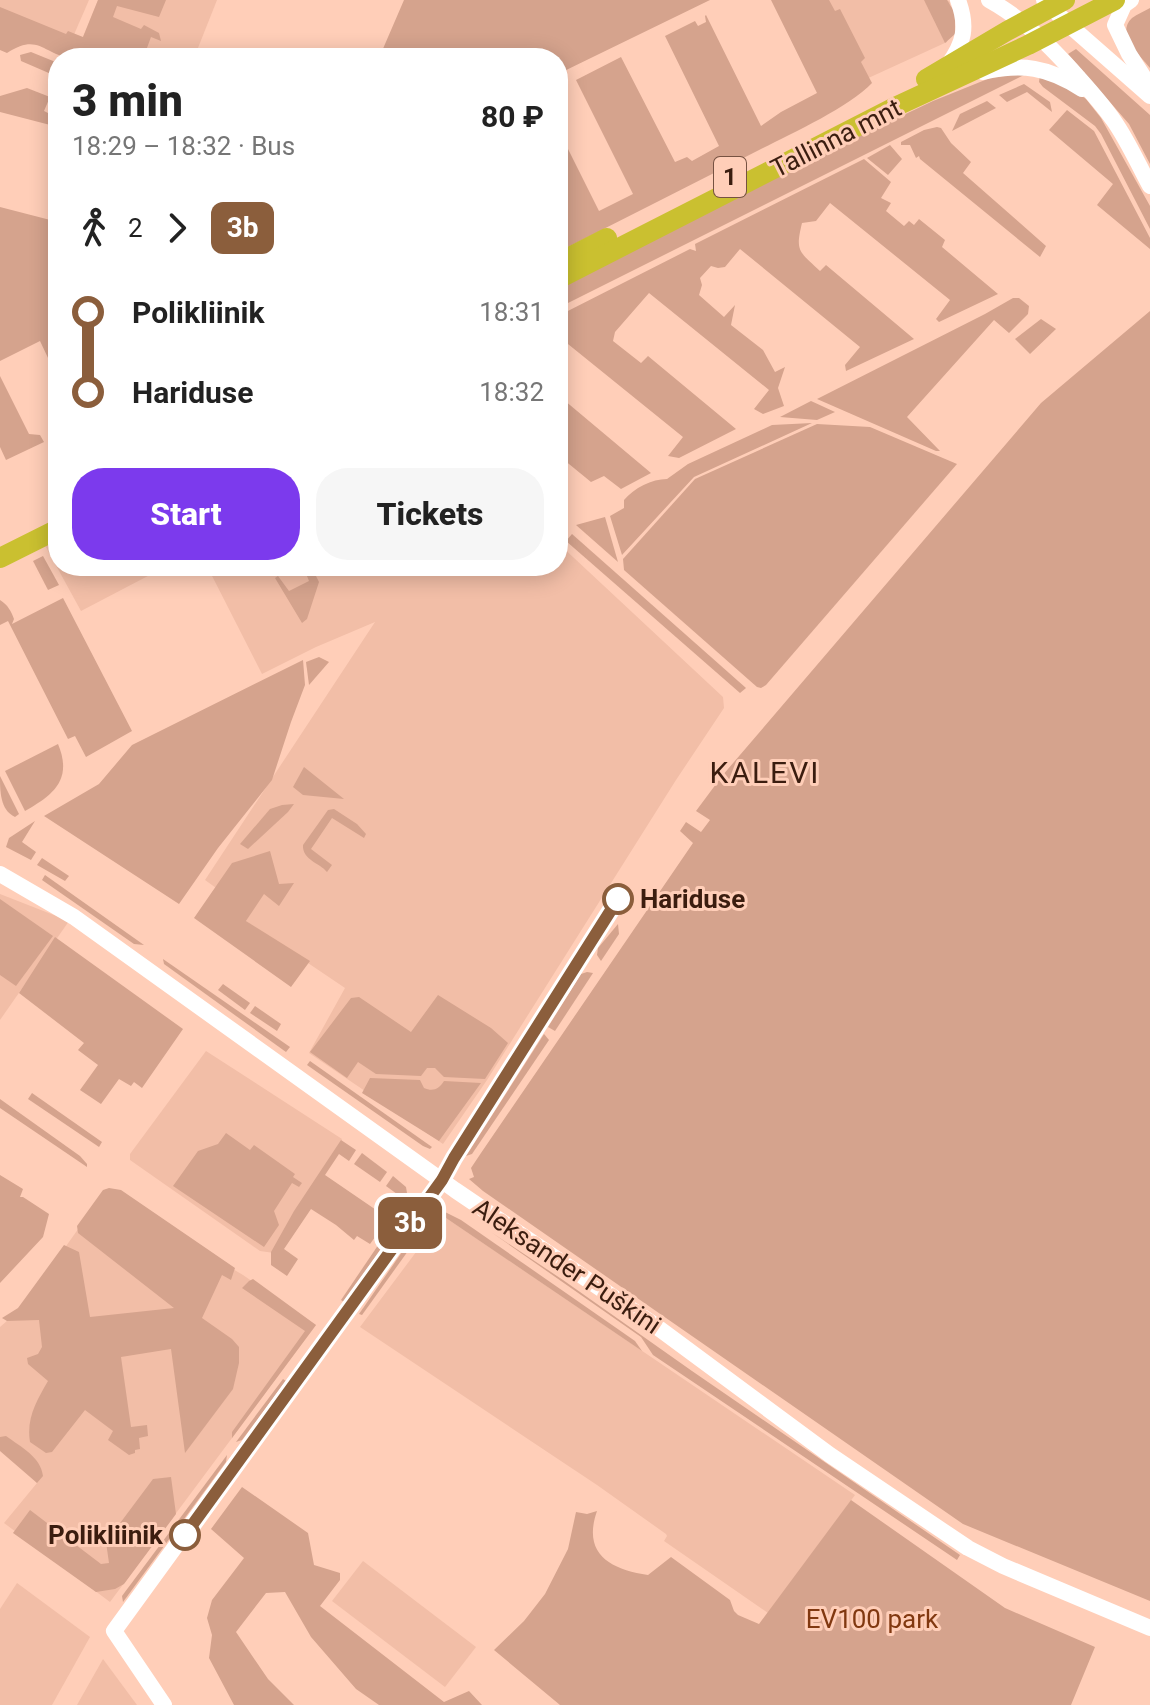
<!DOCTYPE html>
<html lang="en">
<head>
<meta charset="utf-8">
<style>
	:root { --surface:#fff; --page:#f6f6f6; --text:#222; --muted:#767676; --accent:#7c3aed }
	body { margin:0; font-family:Roboto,sans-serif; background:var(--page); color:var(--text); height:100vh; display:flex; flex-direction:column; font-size:30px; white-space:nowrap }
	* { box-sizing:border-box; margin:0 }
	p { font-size:26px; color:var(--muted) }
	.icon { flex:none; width:44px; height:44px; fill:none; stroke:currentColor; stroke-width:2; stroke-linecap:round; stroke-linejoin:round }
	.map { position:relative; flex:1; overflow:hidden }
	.drawer { position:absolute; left:48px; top:48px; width:520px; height:528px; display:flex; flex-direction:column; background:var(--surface); border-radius:32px; box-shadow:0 4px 20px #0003 }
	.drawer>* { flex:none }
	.badge { padding:0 16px; border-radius:12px; font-size:28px; line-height:52px }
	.map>.badge { position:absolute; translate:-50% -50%; box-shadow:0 0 0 4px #fff }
	.legs { display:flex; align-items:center; gap:12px; height:88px; padding:0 24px; font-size:26px }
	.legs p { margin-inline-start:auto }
	.overview { display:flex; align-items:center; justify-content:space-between; height:136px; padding:0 24px }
	h1 { font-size:44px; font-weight:800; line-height:60px }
	.button { display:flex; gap:16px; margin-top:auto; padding:16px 24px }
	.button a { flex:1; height:92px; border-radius:32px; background:var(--accent); color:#fff; font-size:32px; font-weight:800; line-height:92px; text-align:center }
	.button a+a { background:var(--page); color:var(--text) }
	ul { padding:0 24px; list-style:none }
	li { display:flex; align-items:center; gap:28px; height:80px; font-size:30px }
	li i { display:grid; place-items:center; width:12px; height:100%; margin:0 10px; background:currentColor }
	li i::after { content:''; width:20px; height:20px; margin:-10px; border:6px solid; border-radius:50%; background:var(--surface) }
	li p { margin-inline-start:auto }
	li:first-child i { background:linear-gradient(#0000 50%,currentColor 0) }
	li:last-child i { background:linear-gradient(currentColor 50%,#0000 0) }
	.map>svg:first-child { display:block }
	.built { fill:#f2bea7 }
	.green { fill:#d5a38d }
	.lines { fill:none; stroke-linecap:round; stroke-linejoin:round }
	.secondary { stroke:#fff; stroke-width:16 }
	.highway { stroke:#cac030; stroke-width:20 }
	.line-1-casing { stroke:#fff; stroke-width:18 }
	.line-1 { stroke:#8b5e3c; stroke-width:12 }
	.stop-1-dot { fill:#fff; stroke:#8b5e3c; stroke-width:4 }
	.labels { text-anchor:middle; stroke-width:6; stroke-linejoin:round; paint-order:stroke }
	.shield { fill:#ffceb8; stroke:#765242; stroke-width:2 }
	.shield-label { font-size:24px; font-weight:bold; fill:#3b1d0f }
	.street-label { font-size:26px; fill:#3b1d0f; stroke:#ffceb8 }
	.stop-label { font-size:26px; font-weight:bold; fill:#3b1d0f; stroke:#ffceb8; text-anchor:start }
	.park-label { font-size:26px; fill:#813810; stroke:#ffceb8 }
	.quarter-label { font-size:30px; letter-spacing:2px; fill:#3b1d0f; stroke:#ffceb8 }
</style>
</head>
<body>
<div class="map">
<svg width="1150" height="1705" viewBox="0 0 1150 1705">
	<rect width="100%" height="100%" fill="#ffceb8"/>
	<!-- built -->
	<g class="built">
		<polygon points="0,0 89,0 66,53 0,34"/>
		<polygon points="98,0 217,0 194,58 133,58 83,37"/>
		<polygon points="825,0 947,0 950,2 947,42 864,80"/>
		<polygon points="58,529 58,566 167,566 81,611 41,538"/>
		<polygon points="558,543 723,697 724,708 676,780 487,1080 443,1144 309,1053 345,988 246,921 251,913 205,880 375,622 316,647 262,674 207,566 558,566"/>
		<polygon points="0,894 69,921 0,1020"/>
		<polygon points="206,1051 342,1139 311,1200 274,1253 260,1251 130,1160 130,1154"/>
		<polygon points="107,1195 243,1275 316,1325 110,1602 4,1523 37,1483 0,1437 0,1327 23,1307 81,1225"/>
		<polygon points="443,1216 855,1495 768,1613 664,1541 667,1536 666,1534 597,1485 360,1327"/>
		<polygon points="363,1561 476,1647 445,1687 332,1601"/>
		<polygon points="17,1583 90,1637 52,1705 0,1705 0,1609"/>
		<polygon points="103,1659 137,1705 77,1705"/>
	</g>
	<!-- green -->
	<g class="green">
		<path d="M98,0H166L159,17L117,6L113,17L141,29L144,25L159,33L161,41L151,37L144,56L128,58L112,56L110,58C98,58 85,59 72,58C43,55 39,32 7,53L0,50V7L66,34L68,31L83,37Z"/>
		<polygon points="404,0 710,0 558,74 558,58 379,58"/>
		<path d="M771,0H829L835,11L840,9L865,58L861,62L872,83C849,107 793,133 761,149C694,183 626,218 558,252V129L599,211L633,194L576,80L621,57L675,162L687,157L692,161L719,146L665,36L695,21L698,26L706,22L705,16L706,15L761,126L781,112L817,93Z"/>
		<polygon points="924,0 947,0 955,13 955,34 945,43"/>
		<path d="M1150,8V68C1140,55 1115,34 1132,18C1137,14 1145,11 1150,8Z"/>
		<polygon points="1076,49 1150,115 1150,164 1129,124 1068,54"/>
		<polygon points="31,52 58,63 58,77 21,61 20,55"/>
		<polygon points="1028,73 558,308 558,288 853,139 933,101 990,78"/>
		<polygon points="1040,74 1075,91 1086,99 1101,118 1150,206 1150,229 1101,134 1095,126 1043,87 1039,82"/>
		<polygon points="1024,84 1050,102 1052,112 1027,92 1007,102 999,95"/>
		<polygon points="27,88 50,97 44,111 58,118 58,127 0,112 0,96"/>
		<polygon points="987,101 996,108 952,131 960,114"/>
		<polygon points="1067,110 1094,131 1150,238 1150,249 1097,205 1113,184 1049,130"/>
		<polygon points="937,127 941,128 951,143 971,162 963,173 1046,246 1040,257 920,159 919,156 916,158 910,145 901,145 901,142 924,130"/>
		<polygon points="890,145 902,159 888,175 867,158"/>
		<path d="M864,159L891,182L881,198L891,203L886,211L904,226L909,221L914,225L919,219L945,240L942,247L998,294L939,322L936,319L950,300L830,203L816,221L802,223C795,252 799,251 820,271L826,265L914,339L846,371L845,365L860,347L740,249L725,267L718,268L711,266L700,278L702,285L699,295L724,317L735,305L731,325L763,350L775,372L785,367L778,388L784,406L763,414L754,409L769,390L649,293L615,332L613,341L641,363L648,356L736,429L679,458L668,456L683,437L563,340L558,345V316L690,249L696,251L695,244Z"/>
		<polygon points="0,207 58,222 58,379 40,341 0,361"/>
		<polygon points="1013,298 1019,298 1029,306 1028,314 1009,333 994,320 907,417 940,451 936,451 817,399 985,314"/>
		<polygon points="1150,311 1150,1601 963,1524 483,1191 469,1179 474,1177 471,1168 481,1153 693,843 680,831 686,822 701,832 710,820 696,811 722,776 1041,403"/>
		<polygon points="1041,319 1056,329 1030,354 1015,339"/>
		<polygon points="0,376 29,434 40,435 44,442 6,460 0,447"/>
		<polygon points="558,395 651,473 621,489 604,476 591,482 558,455"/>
		<polygon points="811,401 835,412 817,420 780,417"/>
		<path d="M812,423L694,477L622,555L610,516L624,508V500C634,488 652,479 667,479L688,464L772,425Z"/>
		<polygon points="817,424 870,427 957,464 766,685 761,688 757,687 624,570 623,559 695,479"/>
		<polygon points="605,517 618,562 576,525"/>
		<polygon points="572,534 746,688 740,693 566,541"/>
		<polygon points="43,556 59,585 48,590 33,561"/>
		<polygon points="303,566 311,566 319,582 307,619 302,623 275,578 278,576 289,591 309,581"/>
		<path d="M63,598L132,731L86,757L75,736L68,739L8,621L0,625V600C8,605 11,611 14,619L12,624Z"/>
		<polygon points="319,657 329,662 309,685 306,662"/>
		<polygon points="303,660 305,685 291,722 272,780 218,848 179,904 44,816 99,784 132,745"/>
		<path d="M58,744C73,780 53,795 25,811L5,771Z"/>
		<polygon points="304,767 344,799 303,795 293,787"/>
		<path d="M0,776L19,814L15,817C0,810 0,791 0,776Z"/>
		<polygon points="294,804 288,812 248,849 240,844 270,809 282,805"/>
		<path d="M334,809L357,824L366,834L364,838L332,818L311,849L332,865L327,872C320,863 302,860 303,845L328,810Z"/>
		<polygon points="35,821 22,842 36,852 31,860 6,847 9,838"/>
		<polygon points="270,851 279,884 294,883 279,906 264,894 246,921 310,961 291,987 194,918 232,863"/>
		<polygon points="42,858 69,876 65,881 37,865"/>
		<polygon points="45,875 144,945 134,944 42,880"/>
		<polygon points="0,899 53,936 16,986 0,975"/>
		<polygon points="618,924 619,934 601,961 597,955 598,948"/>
		<polygon points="55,937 183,1029 142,1088 134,1082 131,1086 119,1079 101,1104 80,1090 98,1065 78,1050 84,1043 19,993"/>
		<polygon points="163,959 290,1047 286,1052 164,964"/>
		<polygon points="587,972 593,973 555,1031 548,1027 581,974"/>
		<polygon points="223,984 250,1003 245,1010 218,990"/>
		<polygon points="438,995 491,1028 508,1043 485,1079 444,1077 435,1068 427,1068 421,1076 376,1074 358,1062 347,1078 310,1052 351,998 359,997 411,1032"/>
		<polygon points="255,1006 281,1024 277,1031 250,1013"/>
		<polygon points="544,1034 549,1040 472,1154 466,1156"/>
		<polygon points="310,1061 432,1147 430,1149 423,1146 307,1065"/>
		<path d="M370,1078L420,1080L424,1088C433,1092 439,1089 444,1081L481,1083L439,1141L362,1093Z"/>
		<polygon points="32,1093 102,1142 99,1147 28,1099"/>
		<polygon points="0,1099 80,1156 87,1164 87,1167 0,1108"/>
		<polygon points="226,1133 250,1150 254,1145 295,1174 293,1177 302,1183 299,1187 292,1183 274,1211 279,1225 264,1247 173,1186 198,1151 218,1144"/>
		<polygon points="341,1140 356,1150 349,1161 339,1154 325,1175 382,1214 397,1194 386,1186 393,1176 406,1187 407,1193 370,1244 357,1236 354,1240 336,1225 311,1209 284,1249 298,1259 287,1276 271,1265 271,1252 294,1211"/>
		<polygon points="362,1153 387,1172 380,1182 354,1164"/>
		<polygon points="0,1175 23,1189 20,1197 23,1197 49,1214 43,1237 0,1283"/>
		<path d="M109,1188L121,1190L235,1268L231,1280L222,1275L202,1318L232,1339L239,1347V1363L233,1389L185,1453L171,1349L121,1357L131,1427L147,1425L148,1436L139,1438L140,1449L135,1450V1453L129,1455L108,1440L113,1431L85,1410L52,1452L46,1453L30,1442C26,1418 37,1400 48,1381L28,1364L27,1358L38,1354L42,1347L39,1320L7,1321L2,1318L18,1308L64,1245L79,1252L90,1317L174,1308L78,1233L77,1226L103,1190Z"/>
		<polygon points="406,1204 409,1208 344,1302 341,1300"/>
		<polygon points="445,1212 461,1220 635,1341 642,1351 443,1216"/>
		<polygon points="427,1216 431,1219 362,1315 359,1314"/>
		<polygon points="491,1232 563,1280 692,1371 960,1555 957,1560 653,1355 641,1337"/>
		<polygon points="253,1279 316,1325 232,1438 232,1432 305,1331 242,1288 249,1281"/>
		<polygon points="283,1379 286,1381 242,1440 236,1442"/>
		<path d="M6,1436C21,1447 41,1457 43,1476L37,1483L0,1451V1437Z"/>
		<polygon points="227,1455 226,1462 123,1602 122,1596"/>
		<polygon points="171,1477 176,1514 124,1584 115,1589 96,1592 13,1533 30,1510 101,1564 109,1563 106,1542 153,1479"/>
		<polygon points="242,1487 308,1533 314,1565 340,1573 340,1580 320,1606 444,1702 469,1691 482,1705 379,1705 356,1689 311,1637 285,1592 266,1593 236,1632 268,1679 294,1705 234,1705 209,1658 212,1635 207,1618 212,1600 244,1558 211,1529"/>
		<path d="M851,1500L1005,1608L1095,1647L1071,1705H560L494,1650L524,1621L545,1594L568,1549L576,1512L587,1514L597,1511C582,1554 610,1569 648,1575L671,1557L730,1600L734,1611L738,1615L759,1624Z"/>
	</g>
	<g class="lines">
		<!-- secondary -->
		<g class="secondary">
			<path d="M989,0C1025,20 1051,47 1078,77C1090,91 1103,105 1114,121C1128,141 1138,164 1150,186"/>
			<polyline points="1044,0 1068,24 1150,96"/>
			<polyline points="1131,0 1124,5 1115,25 1129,54 1150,87"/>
			<path d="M948,65C964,43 968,27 958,0"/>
			<path d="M983,72C1022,63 1048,67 1082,89"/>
			<polyline points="0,874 74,917 455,1190 653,1324 830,1455 968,1548 1003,1566 1150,1628"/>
			<polyline points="164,1705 114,1631 442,1180"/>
		</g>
		<!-- highway -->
		<g class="highway">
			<polyline points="926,79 1007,31 1065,0"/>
			<polyline points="558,263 607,238"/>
			<polyline points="558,279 897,106 1028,45 1115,0"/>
			<polyline points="0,558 58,529"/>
		</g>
	</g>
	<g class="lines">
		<!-- line-1 casing -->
		<g class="line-1-casing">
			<polyline id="line-1" points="185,1535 442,1180 454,1158 618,899"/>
		</g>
		<!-- line-1 -->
		<use href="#line-1" class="line-1"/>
	</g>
	<!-- markers -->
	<g class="stop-1-dot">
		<circle cx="618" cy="899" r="14"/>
		<circle cx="185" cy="1535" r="14"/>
	</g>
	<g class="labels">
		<!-- shield labels -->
		<rect class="shield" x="714" y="157" width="32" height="40" rx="6"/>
		<g class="shield-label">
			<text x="730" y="185">1</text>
		</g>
		<!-- street labels -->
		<g class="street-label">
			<text transform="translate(836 138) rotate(-27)" y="9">Tallinna mnt</text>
			<text transform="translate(567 1266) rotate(34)" y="9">Aleksander Puškini</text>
		</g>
		<!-- stop labels -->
		<g class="stop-label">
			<text x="640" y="908">Hariduse</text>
			<text x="163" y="1544" text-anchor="end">Polikliinik</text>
		</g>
		<!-- park labels -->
		<g class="park-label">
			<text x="872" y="1628">EV100 park</text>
		</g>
		<!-- quarter labels -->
		<g class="quarter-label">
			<text x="765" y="783">KALEVI</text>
		</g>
	</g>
</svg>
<b class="badge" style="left:410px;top:1223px;background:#8b5e3c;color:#fff">3b</b>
<section class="drawer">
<div class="overview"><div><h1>3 min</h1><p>18:29 – 18:32 · Bus</p></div><b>80 ₽</b></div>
<div class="legs"><svg class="icon" aria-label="walk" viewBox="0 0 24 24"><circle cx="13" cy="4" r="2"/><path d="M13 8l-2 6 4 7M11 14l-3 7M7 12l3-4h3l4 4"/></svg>2<svg class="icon" aria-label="forward" viewBox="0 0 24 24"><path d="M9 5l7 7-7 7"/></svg><b class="badge" style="background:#8b5e3c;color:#fff">3b</b></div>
<ul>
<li><i style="color:#8b5e3c"></i><b>Polikliinik</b><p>18:31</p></li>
<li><i style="color:#8b5e3c"></i><b>Hariduse</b><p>18:32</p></li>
</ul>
<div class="button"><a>Start</a><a>Tickets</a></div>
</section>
</div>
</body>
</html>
